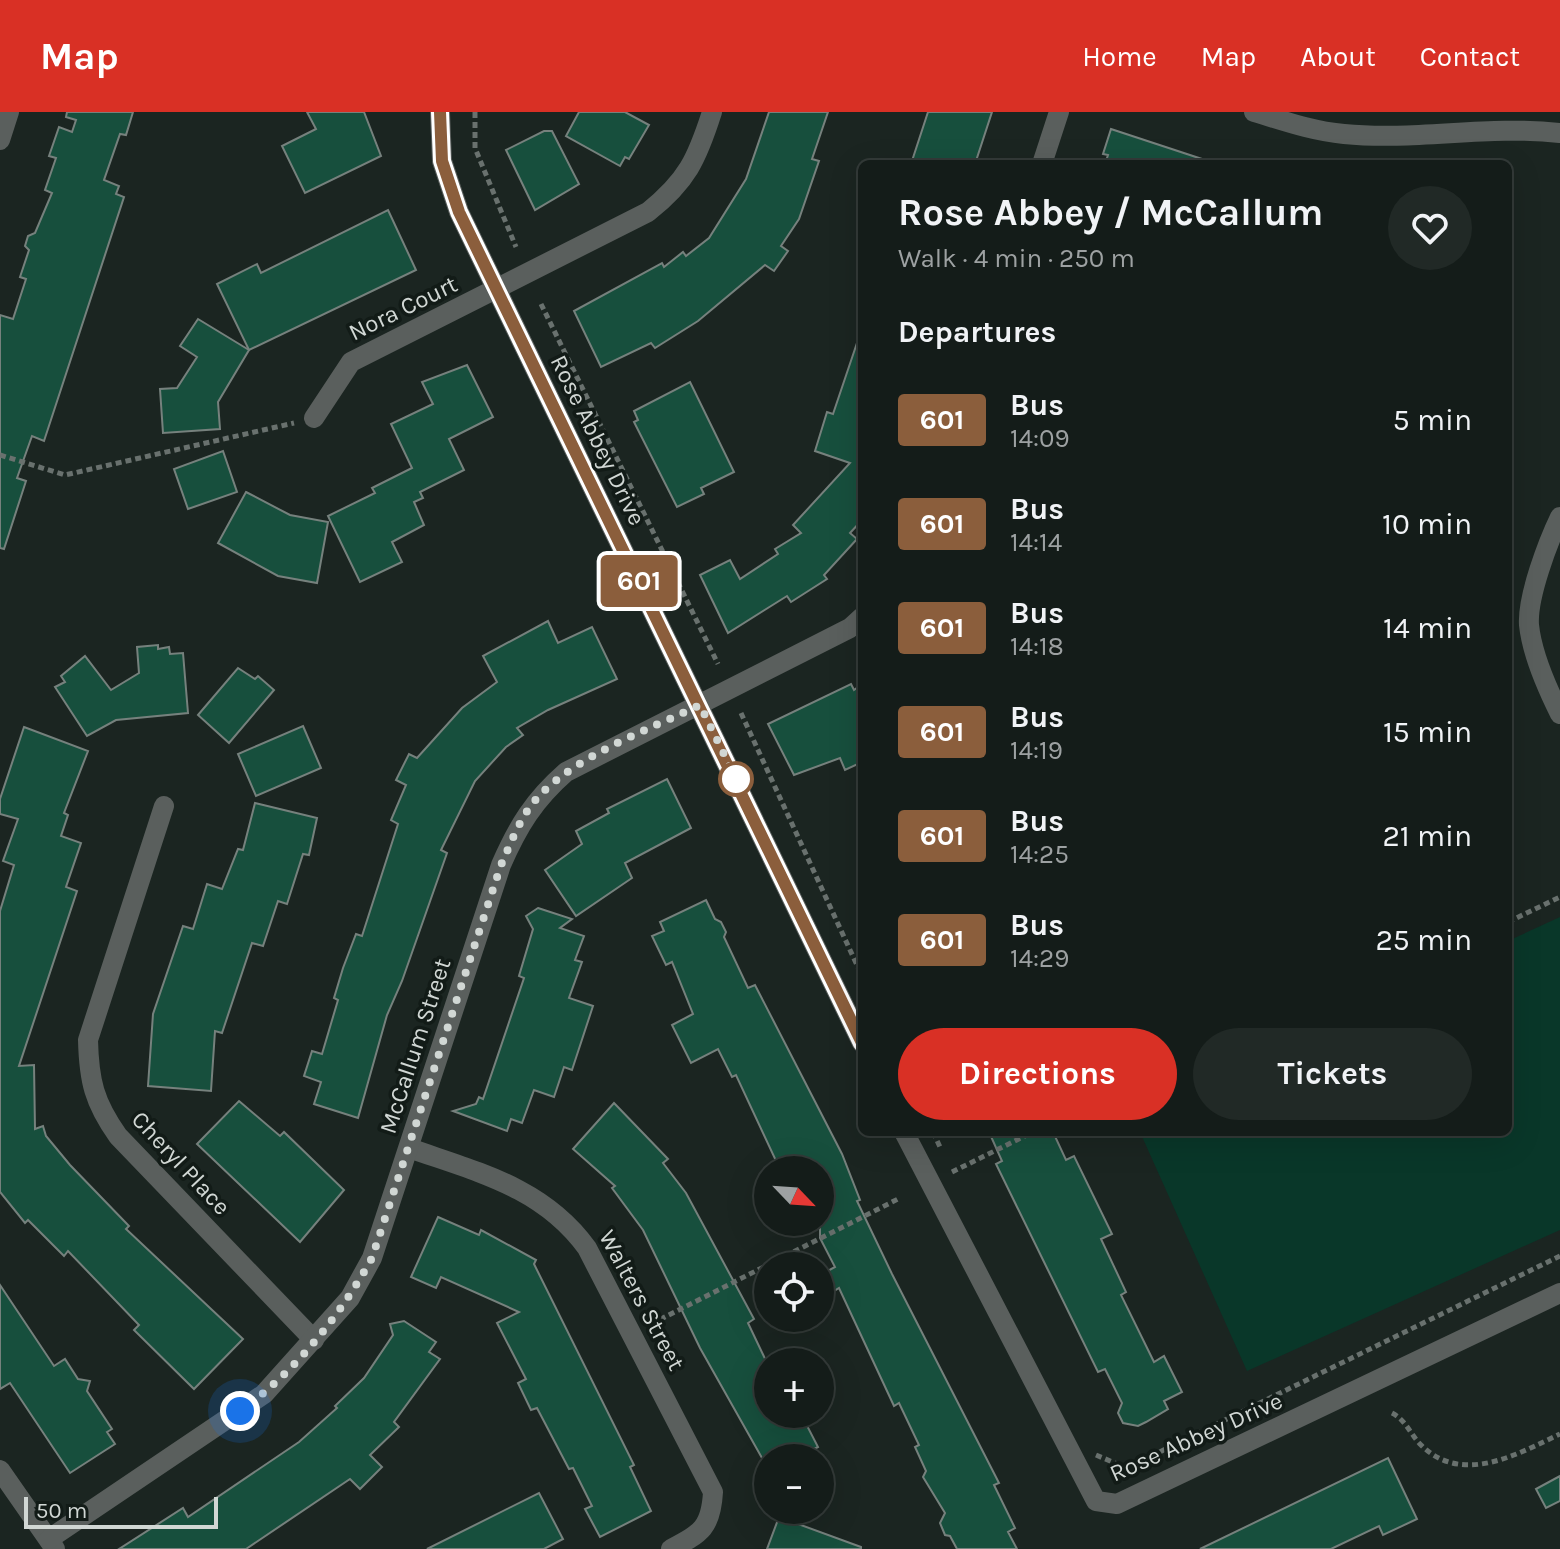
<!DOCTYPE html>
<html lang="en">
<head>
<meta charset="utf-8">
<style>
	:root { --surface:#141c19; --page:#212926; --text:#f1f3f6; --muted:#9da1a2; --line:#333a38; --accent:#d93025 }
	body { margin:0; font-family:Karla,sans-serif; background:var(--page); color:var(--text); height:100vh; display:flex; flex-direction:column; font-size:30px; white-space:nowrap }
	* { box-sizing:border-box; margin:0 }
	p { font-size:26px; color:var(--muted) }
	.icon { flex:none; width:44px; height:44px; fill:none; stroke:currentColor; stroke-width:2; stroke-linecap:round; stroke-linejoin:round }
	.map { position:relative; flex:1; overflow:hidden }
	.details { position:absolute; left:858px; top:48px; width:654px; height:976px; display:flex; flex-direction:column; background:var(--surface); border-radius:12px; box-shadow:0 8px 32px #0002,0 0 0 2px var(--line) }
	.details>* { flex:none }
	.badge { padding:0 16px; border-radius:6px; font-size:28px; line-height:52px }
	.needle { width:52px; rotate:115deg }
	.buttons { position:absolute; left:754px; top:1044px; display:grid; gap:16px }
	.buttons a { display:grid; place-items:center; width:80px; height:80px; border-radius:50%; background:var(--surface); box-shadow:0 8px 32px #0002,0 0 0 2px var(--line); font-size:40px }
	.scale { position:absolute; left:24px; bottom:20px; width:194px; box-sizing:border-box; padding-left:8px; border:4px solid #d1d7d4; border-top:0; font-size:22px; line-height:28px; white-space:nowrap; color:#d1d7d4; -webkit-text-stroke:6px #121b17; paint-order:stroke }
	.you { position:absolute; width:40px; height:40px; margin:-20px; border:6px solid #fff; border-radius:50%; background:#1a73e8; box-shadow:0 0 0 12px #1a73e833 }
	.map>.badge { position:absolute; translate:-50% -50%; box-shadow:0 0 0 4px #fff }
	h2 { padding:0 40px; font-size:30px; line-height:72px }
	.round { display:grid; place-items:center; flex:none; width:84px; height:84px; border-radius:42px; background:var(--page) }
	.overview { display:flex; align-items:center; justify-content:space-between; height:136px; padding:0 40px }
	h1 { font-size:38px; font-weight:700; line-height:60px }
	.primary-button { display:flex; gap:16px; margin-top:auto; padding:16px 40px }
	.primary-button a { flex:1; height:92px; border-radius:48px; background:var(--accent); color:#fff; font-size:32px; font-weight:700; line-height:92px; text-align:center }
	.primary-button a+a { background:var(--page); color:var(--text) }
	ul { padding:0; list-style:none }
	li { display:flex; align-items:center; gap:24px; height:104px; padding:0 40px }
	li div { flex:1 }
	li b { display:block; font-size:30px }
	li em { font-style:normal }
	li .badge { min-width:88px; font-weight:700; text-align:center }
	header { display:flex; align-items:center; gap:48px; box-sizing:border-box; height:112px; padding:0 40px; background:var(--accent); color:#fff }
	header strong { font-size:38px }
	nav { display:flex; gap:44px; margin-inline-start:auto; font-size:28px }
	.map>svg:first-child { display:block }
	.green { fill:#093729 }
	.building { fill:#174f3d; stroke:#76817d; stroke-width:2 }
	.lines { fill:none; stroke-linecap:round; stroke-linejoin:round }
	.path { stroke:#69716e; stroke-width:5; stroke-dasharray:6 4; stroke-linecap:butt }
	.minor { stroke:#5a5f5d; stroke-width:20 }
	.line-casing { stroke:#fff; stroke-width:18 }
	.line { stroke:#8b5e3c; stroke-width:12 }
	.walk { stroke:#d1d7d4; stroke-width:8; stroke-dasharray:0 14.4 }
	.stop-dot { fill:#fff; stroke:#8b5e3c; stroke-width:4 }
	.labels { text-anchor:middle; stroke-width:7; stroke-linejoin:round; paint-order:stroke }
	.street-label { font-size:24px; fill:#d1d7d4; stroke:#121b17 }
</style>
</head>
<body>
<header>
<strong>Map</strong>
<nav><a>Home</a><a>Map</a><a>About</a><a>Contact</a></nav>
</header>
<div class="map">
<svg width="1560" height="1437" viewBox="0 0 1560 1437">
	<rect width="100%" height="100%" fill="#1b2521"/>
	<!-- green -->
	<polygon class="green" points="1560,805 1560,1118 1247,1259 1140,1020 1508,1020 1508,829"/>
	<!-- building -->
	<g class="building">
		<polygon points="67,0 133,0 126,23 120,22 104,68 119,74 116,82 124,85 44,329 32,324 17,366 26,369 4,437 0,436 0,203 13,207 26,167 20,165 29,138 25,134 28,124 35,121 52,81 45,78 56,46 49,44 59,15 72,20 76,8 66,5"/>
		<polygon points="307,0 364,0 381,44 305,81 282,34 316,17"/>
		<polygon points="579,0 625,0 649,13 629,47 625,45 620,54 566,24"/>
		<polygon points="769,0 828,0 812,47 819,49 799,107 781,134 788,139 774,159 765,153 698,209 655,236 651,231 601,255 574,199 662,151 664,155 683,140 686,144 709,126 746,67"/>
		<polygon points="928,0 992,0 975,52 911,52"/>
		<polygon points="1111,17 1205,48 1204,52 1105,52 1108,43 1103,42"/>
		<polygon points="544,19 552,19 579,72 535,98 506,38"/>
		<polygon points="388,98 416,158 249,238 217,172 257,152 261,161"/>
		<polygon points="198,207 249,238 218,290 220,317 163,321 160,277 177,276 197,245 180,234"/>
		<polygon points="858,228 862,228 862,408 850,421 857,427 824,463 827,467 791,490 787,484 728,521 700,463 730,448 740,467 778,442 775,437 801,421 793,413 850,351 815,339 827,300 833,302"/>
		<polygon points="467,253 493,305 449,327 464,358 420,380 423,386 414,390 424,413 392,430 402,450 360,470 328,404 375,381 372,376 412,356 391,312 433,292 422,270"/>
		<polygon points="690,270 734,360 701,376 704,382 677,395 634,310 638,308 634,299"/>
		<polygon points="223,339 237,380 188,397 174,357"/>
		<polygon points="246,380 290,403 328,410 317,471 278,464 218,431"/>
		<polygon points="548,509 558,531 592,515 617,567 548,598 517,616 523,623 506,635 475,669 441,738 447,741 402,869 387,903 358,1006 314,992 321,970 304,964 312,939 322,942 338,888 334,886 343,856 356,822 362,824 398,712 391,708 406,673 396,668 409,642 417,646 462,596 497,570 483,544"/>
		<polygon points="158,533 158,537 169,535 170,542 183,541 188,601 116,608 87,624 55,575 65,570 61,564 85,544 111,578 139,561 137,535"/>
		<polygon points="238,556 255,567 258,564 274,578 229,631 198,603"/>
		<polygon points="851,572 854,578 862,572 862,650 845,658 840,646 794,663 768,612"/>
		<polygon points="303,614 321,656 256,684 238,642"/>
		<polygon points="24,615 88,639 64,701 68,703 61,724 81,731 66,775 77,779 19,954 34,953 35,1017 43,1014 46,1024 70,1053 129,1114 126,1117 243,1227 194,1277 134,1218 139,1213 68,1139 64,1144 28,1108 25,1111 0,1080 0,799 14,753 3,749 18,707 0,702 0,687"/>
		<polygon points="667,667 691,716 625,751 632,766 576,804 545,758 582,732 576,719 609,701 607,697"/>
		<polygon points="255,691 317,706 309,743 303,742 287,792 278,789 263,834 252,831 222,921 215,919 211,979 148,974 153,902 183,814 193,817 207,772 222,777 238,737 243,738"/>
		<polygon points="706,788 715,807 721,810 726,820 724,825 748,876 755,873 842,1042 860,1088 857,1089 892,1162 999,1371 994,1373 1015,1416 1008,1420 1017,1437 957,1437 950,1424 945,1423 940,1411 945,1401 923,1365 926,1359 915,1335 919,1333 899,1291 894,1294 839,1176 834,1179 824,1161 835,1155 820,1126 820,1058 793,1058 787,1046 777,1051 736,963 732,965 718,937 691,951 672,913 693,902 672,850 666,853 652,824 664,819 660,810"/>
		<polygon points="538,796 572,807 560,816 584,824 575,848 582,850 569,886 593,894 572,958 564,955 554,985 534,978 522,1011 511,1007 507,1019 453,999 476,992 479,985 483,987 524,866 519,864 533,817 526,804"/>
		<polygon points="239,989 280,1024 284,1020 344,1078 300,1130 197,1032"/>
		<polygon points="614,991 668,1047 663,1051 686,1081 754,1207 748,1211 768,1253 768,1302 801,1302 818,1335 797,1346 762,1346 700,1236 643,1118 612,1076 615,1074 573,1037"/>
		<polygon points="989,1020 1053,1020 1066,1048 1074,1044 1112,1122 1101,1127 1126,1180 1121,1183 1154,1250 1164,1244 1182,1280 1164,1289 1168,1297 1146,1310 1138,1314 1123,1311 1118,1301 1122,1291 1105,1257 1098,1260 1046,1154 996,1052 1002,1049"/>
		<polygon points="438,1105 479,1123 481,1118 536,1148 534,1152 634,1353 630,1355 651,1399 600,1425 585,1397 592,1394 573,1356 569,1357 537,1296 531,1298 518,1271 526,1267 497,1211 519,1200 441,1165 436,1176 411,1165"/>
		<polygon points="0,1173 54,1254 65,1247 78,1267 90,1269 87,1279 112,1317 107,1320 115,1332 70,1361 10,1271 0,1277"/>
		<polygon points="404,1209 436,1230 429,1240 440,1247 394,1310 399,1315 370,1343 382,1355 360,1377 350,1367 246,1437 119,1437 183,1396 188,1405 299,1330 337,1296 335,1294 364,1266 393,1223 390,1212"/>
		<polygon points="1388,1346 1417,1407 1383,1423 1379,1414 1331,1437 1200,1437"/>
		<polygon points="1560,1364 1560,1389 1546,1396 1536,1377"/>
		<polygon points="539,1381 563,1427 544,1437 427,1437"/>
		<polygon points="779,1405 861,1435 861,1437 767,1437"/>
	</g>
	<g class="lines">
		<!-- path -->
		<g class="path">
			<polyline points="475,0 475,36 516,135"/>
			<polyline points="541,192 718,552"/>
			<polyline points="0,343 65,363 294,311"/>
			<polyline points="741,601 862,864"/>
			<polyline points="1508,810 1560,785"/>
			<polyline points="933,1020 940,1035"/>
			<polyline points="952,1060 1033,1020"/>
			<polyline points="651,1212 900,1086"/>
			<path d="M1392,1301C1406,1308 1410,1322 1421,1333C1462,1374 1518,1342 1560,1322"/>
			<polyline points="1096,1343 1127,1356 1560,1144"/>
		</g>
		<!-- minor -->
		<g class="minor">
			<polyline points="440,0 442,49 459,100 862,931"/>
			<path d="M1254,0C1284,9 1312,19 1344,22C1416,29 1488,13 1560,21"/>
			<polyline points="0,28 9,0"/>
			<polyline points="1042,52 1059,0"/>
			<path d="M314,306L351,250L648,100C687,69 697,47 712,0"/>
			<path d="M1560,405C1548,430 1527,485 1529,513C1532,542 1547,576 1560,602"/>
			<path d="M164,694L88,928C89,969 94,990 118,1024L314,1228"/>
			<polyline points="904,1020 1096,1389 1117,1392 1560,1181"/>
			<path d="M409,1036C477,1060 543,1075 587,1136L713,1380C711,1416 701,1421 671,1437"/>
			<polyline points="0,1358 55,1437"/>
			<path d="M49,1427L264,1282L350,1186L372,1146L501,753C518,714 534,688 566,660L850,516L862,505"/>
		</g>
	</g>
	<g class="lines">
		<!-- line casing -->
		<g class="line-casing">
			<polyline id="line" points="440,0 442,49 459,100 862,931"/>
		</g>
		<!-- line -->
		<use href="#line" class="line"/>
		<!-- walk -->
		<path class="walk" d="M240,1299C294,1261 340,1204 372,1146L501,753C512,729 521,702 540,683C578,643 650,617 700,593L741,677L736,667"/>
	</g>
	<!-- markers -->
	<circle class="stop-dot" cx="736" cy="667" r="16"/>
	<g class="labels">
		<!-- street labels -->
		<g class="street-label">
			<text transform="translate(403 196) rotate(-26)" y="8">Nora Court</text>
			<text transform="translate(598 328) rotate(64)" y="8">Rose Abbey Drive</text>
			<text transform="translate(415 934) rotate(-72)" y="8">McCallum Street</text>
			<text transform="translate(181 1051) rotate(47)" y="8">Cheryl Place</text>
			<text transform="translate(642 1188) rotate(62)" y="8">Walters Street</text>
			<text transform="translate(1196 1325) rotate(-24)" y="8">Rose Abbey Drive</text>
		</g>
	</g>
</svg>
<div class="buttons">
<a><svg class="needle" viewBox="-14 -14 28 28"><path d="M0-13l5 13h-10z" fill="#e53935"/><path d="M0 13l5-13h-10z" fill="#9da1a2"/></svg></a>
<a><svg class="icon" aria-label="locate" viewBox="0 0 24 24"><circle cx="12" cy="12" r="6"/><path d="M12 2v4M12 18v4M2 12h4M18 12h4"/></svg></a>
<a>+</a>
<a>−</a>
</div>
<div class="scale">50 m</div>
<div class="you" style="left:240px;top:1299px"></div>
<b class="badge" style="left:639px;top:469px;background:#8b5e3c;color:#fff">601</b>
<section class="details">
<div class="overview"><div><h1>Rose Abbey / McCallum</h1><p>Walk · 4 min · 250 m</p></div><a class="round"><svg class="icon" aria-label="heart" viewBox="0 0 24 24"><path d="M12 20l-8-8c-3-5 5-10 8-4 3-6 11-1 8 4z"/></svg></a></div>
<h2>Departures</h2>
<ul>
<li><span class="badge" style="background:#8b5e3c;color:#fff">601</span><div><b>Bus</b><p>14:09</p></div><em>5 min</em></li>
<li><span class="badge" style="background:#8b5e3c;color:#fff">601</span><div><b>Bus</b><p>14:14</p></div><em>10 min</em></li>
<li><span class="badge" style="background:#8b5e3c;color:#fff">601</span><div><b>Bus</b><p>14:18</p></div><em>14 min</em></li>
<li><span class="badge" style="background:#8b5e3c;color:#fff">601</span><div><b>Bus</b><p>14:19</p></div><em>15 min</em></li>
<li><span class="badge" style="background:#8b5e3c;color:#fff">601</span><div><b>Bus</b><p>14:25</p></div><em>21 min</em></li>
<li><span class="badge" style="background:#8b5e3c;color:#fff">601</span><div><b>Bus</b><p>14:29</p></div><em>25 min</em></li>
</ul>
<div class="primary-button"><a>Directions</a><a>Tickets</a></div>
</section>
</div>
</body>
</html>
